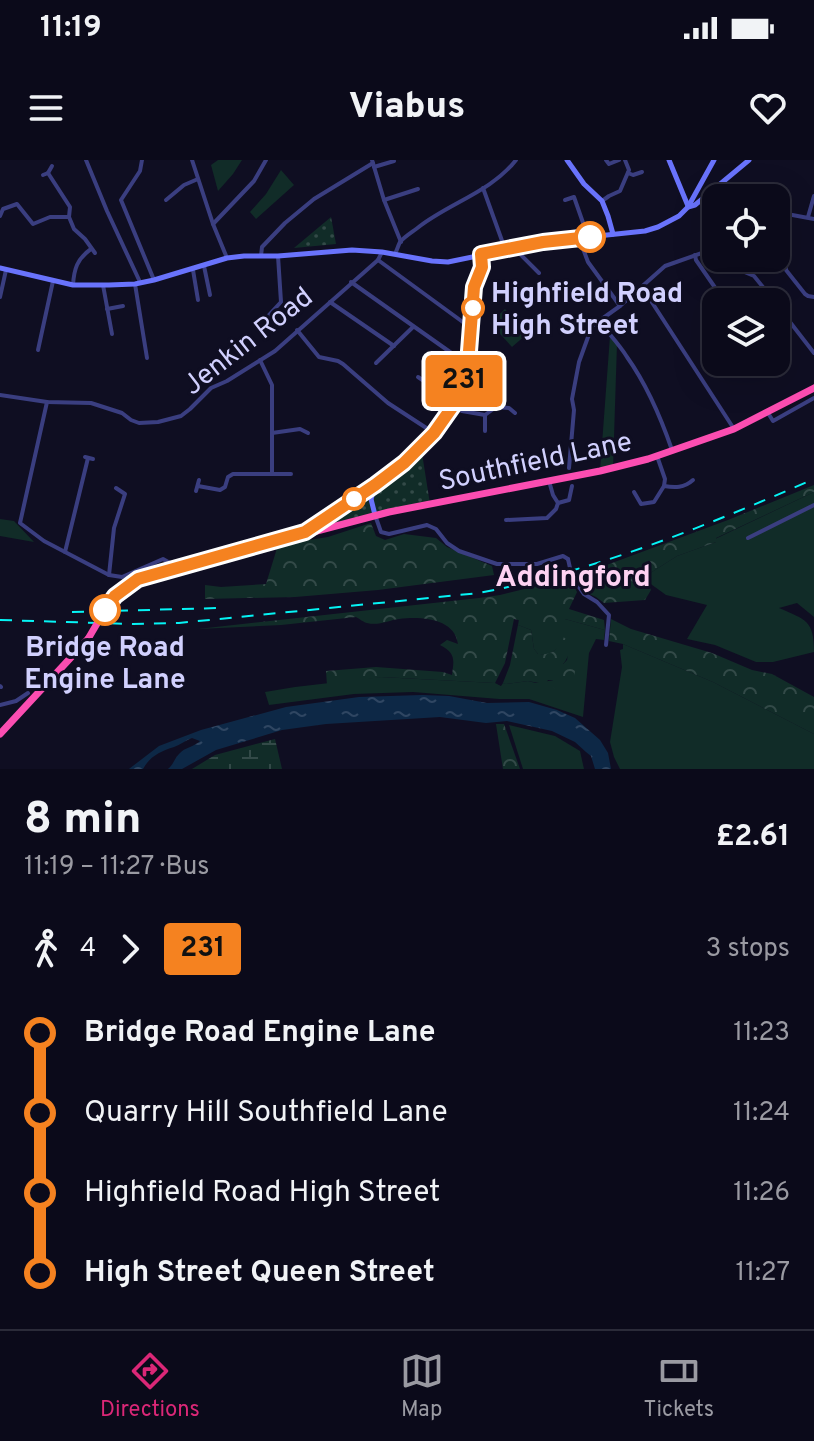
<!DOCTYPE html>
<html lang="en">
<head>
<meta charset="utf-8">
<style>
	:root { --surface:#0b0a1a; --page:#191827; --text:#f1f3f6; --muted:#9a9aa2; --line:#2b2b39; --accent:#db2777 }
	body { margin:0; font-family:Overpass,sans-serif; background:var(--page); color:var(--text); height:100vh; display:flex; flex-direction:column; font-size:30px; white-space:nowrap }
	* { box-sizing:border-box; margin:0 }
	p { font-size:26px; color:var(--muted) }
	.icon { flex:none; width:44px; height:44px; fill:none; stroke:currentColor; stroke-width:2; stroke-linecap:round; stroke-linejoin:round }
	.map { position:relative; height:609px; overflow:hidden }
	.panel { display:flex; flex-direction:column; background:var(--surface); flex:1 }
	.panel>* { flex:none }
	.badge { padding:0 16px; border-radius:6px; font-size:28px; line-height:52px }
	.fabs { position:absolute; left:702px; top:24px; display:grid; gap:16px }
	.fabs a { display:grid; place-items:center; width:88px; height:88px; border-radius:16px; background:var(--surface); box-shadow:0 8px 32px #0002,0 0 0 2px var(--line); font-size:40px }
	.map>.badge { position:absolute; translate:-50% -50%; box-shadow:0 0 0 4px #fff }
	.legs { display:flex; align-items:center; gap:12px; height:88px; padding:0 24px; font-size:26px }
	.legs p { margin-inline-start:auto }
	.summary { display:flex; align-items:center; justify-content:space-between; height:136px; padding:0 24px }
	h1 { font-size:44px; font-weight:800; line-height:60px }
	ul { padding:0 24px; list-style:none }
	li { display:flex; align-items:center; gap:28px; height:80px; font-size:30px }
	li i { display:grid; place-items:center; width:12px; height:100%; margin:0 10px; background:currentColor }
	li i::after { content:''; width:20px; height:20px; margin:-10px; border:6px solid; border-radius:50%; background:var(--surface) }
	li p { margin-inline-start:auto }
	li:first-child i { background:linear-gradient(#0000 50%,currentColor 0) }
	li:last-child i { background:linear-gradient(currentColor 50%,#0000 0) }
	.status { display:flex; justify-content:space-between; align-items:center; height:56px; padding:0 40px; background:var(--surface); direction:ltr }
	.status svg { height:22px; fill:currentColor }
	header { display:flex; justify-content:space-between; align-items:center; height:104px; padding:0 24px; background:var(--surface); font-size:36px; font-weight:800 }
	.menu { display:flex; justify-content:space-around; align-items:center; height:112px; border-top:2px solid var(--line); background:var(--surface); font-size:22px; color:var(--muted) }
	.menu a { display:grid; justify-items:center; gap:4px }
	.menu .selected { color:var(--accent) }
	.map>svg:first-child { display:block }
	.green { fill:#112c28 }
	.forest { fill:url(#forest-crowns) }
	.wetland { fill:url(#wetland-marsh) }
	.park { fill:url(#park-dots) }
	.water { fill:url(#water-ripples) }
	.lines { fill:none; stroke-linecap:round; stroke-linejoin:round }
	.street { stroke:#3a3e80; stroke-width:4 }
	.secondary { stroke:#6973fc; stroke-width:5 }
	.highway { stroke:#fb4db1; stroke-width:7 }
	.rail { stroke:#05f4f5; stroke-width:2; stroke-dasharray:12 10; stroke-linecap:butt }
	.street-bridge { stroke:#3a3e80; stroke-width:4 }
	.highway-bridge { stroke:#fb4db1; stroke-width:7 }
	.line-1-casing { stroke:#fff; stroke-width:18 }
	.line-1 { stroke:#f58220; stroke-width:12 }
	.stop-1-dot { fill:#fff; stroke:#f58220; stroke-width:4 }
	.labels { text-anchor:middle; stroke-width:6; stroke-linejoin:round; paint-order:stroke }
	.stop-label { font-size:28px; font-weight:bold; fill:#d1d0fe; stroke:#0f0e22; text-anchor:start }
	.street-label { font-size:28px; fill:#d1d0fe; stroke:#0f0e22 }
	.neighbourhood-label { font-size:30px; font-weight:bold; fill:#fed2f2; stroke:#0f0e22 }
</style>
</head>
<body>
<div class="status"><b>11:19</b><svg viewBox="0 0 49 12"><path d="M0 12V9h3v3zM5 12V6h3v6zM10 12V3h3v9zM15 12V0h3v12zM26 1h20v11H26zM47 4h2v5h-2z"/></svg></div>
<header><svg class="icon" aria-label="menu" viewBox="0 0 24 24"><path d="M4 6h16M4 12h16M4 18h16"/></svg>Viabus<svg class="icon" aria-label="heart" viewBox="0 0 24 24"><path d="M12 20l-8-8c-3-5 5-10 8-4 3-6 11-1 8 4z"/></svg></header>
<div class="map">
<svg width="814" height="609" viewBox="0 0 814 609">
	<defs>
		<pattern id="forest-crowns" width="20" height="18" patternUnits="userSpaceOnUse" patternTransform="scale(2)"><rect width="20" height="18" fill="#112c28"/><path d="M2 6a3 3 0 1 1 6 0M12 15a3 3 0 1 1 6 0" fill="none" stroke="#334a48"/></pattern>
		<pattern id="wetland-marsh" width="20" height="14" patternUnits="userSpaceOnUse" patternTransform="scale(2)"><rect width="20" height="14" fill="#112c28"/><path d="M1 5h8M5 5V1M11 12h8M15 12V8" fill="none" stroke="#334a48"/></pattern>
		<pattern id="park-dots" width="8" height="8" patternUnits="userSpaceOnUse" patternTransform="scale(2)"><rect width="8" height="8" fill="#112c28"/><path d="M2 2h.1M6 6h.1" fill="none" stroke="#334a48" stroke-width="1.8" stroke-linecap="round"/></pattern>
		<pattern id="water-ripples" width="26" height="14" patternUnits="userSpaceOnUse" patternTransform="scale(2)"><rect width="26" height="14" fill="#0d2846"/><path d="M2 4q2-2 4 0t4 0M15 11q2-2 4 0t4 0" fill="none" stroke="#2f4662"/></pattern>
	</defs>
	<rect width="100%" height="100%" fill="#0f0e22"/>
	<!-- green -->
	<g class="green">
		<polygon points="218,0 242,0 233,14 218,31 211,5"/>
		<polygon points="281,10 294,25 256,59 250,52 266,34"/>
		<polygon points="505,149 527,174 512,187 490,163"/>
		<polygon points="610,176 617,184 613,308 600,311"/>
		<path d="M814,332V457L797,443L779,448C806,460 814,460 814,492L773,502H756L715,485L687,479L707,445L666,435L648,422L647,415L677,396L716,382L715,379Z"/>
		<polygon points="0,359 14,361 34,382 0,376"/>
		<polygon points="519,459 565,459 605,470 604,480 596,479 589,493 583,557 529,539 499,539 413,532 354,534 269,545 265,532 295,527 381,517 495,523 501,526 503,523 507,524 528,521 536,523 554,520 562,505 567,500 568,492 558,488 548,495 538,494 534,489 531,470 518,465"/>
		<polygon points="623,484 713,522 814,574 814,609 620,609 614,597 610,582 622,507 620,490 623,489"/>
		<polygon points="509,565 555,576 580,591 584,609 523,609"/>
	</g>
	<!-- forest -->
	<g class="forest">
		<polygon points="814,325 814,332 716,378 716,382 677,396 647,415 648,422 651,430 645,440 604,443 596,437 585,432 577,416 728,360"/>
		<polygon points="371,363 376,376 385,380 404,374 436,378 447,387 492,406 494,415 378,430 295,437 205,439 205,425 221,427 266,424 278,385 328,377"/>
		<path d="M570,418L577,432L569,449L604,460L605,470L565,459L560,470L514,459L505,503L495,523L382,517L327,525L326,511L376,507L443,512L452,515C454,500 456,493 440,485L447,480L458,484C455,458 420,456 399,459C389,460 379,466 367,463C365,463 358,458 356,457L281,465L198,469L479,438L500,435Z"/>
		<polygon points="611,459 631,469 712,493 752,510 772,514 814,537 814,574 713,522 623,484 609,481"/>
		<path d="M518,465L531,470L534,489L538,494C553,495 557,491 562,477L568,479C572,487 568,499 563,504L575,510C575,518 571,523 570,531L562,533L553,527V520H548L545,524L528,521L506,524L503,523L510,505Z"/>
		<polygon points="496,564 504,564 520,609 503,609"/>
	</g>
	<!-- wetland -->
	<polygon class="wetland" points="275,579 282,609 192,609 215,595"/>
	<!-- park -->
	<g class="park">
		<polygon points="331,57 336,84 294,88"/>
		<polygon points="421,287 430,344 305,372 375,325"/>
	</g>
	<!-- water -->
	<path class="water" d="M422,535L449,536L487,543L529,542L557,550L575,558L600,580L608,593L611,609H595L591,596L586,592L575,582L552,571L507,561L486,563L440,557L326,564L282,570L216,590L182,609H168C174,604 174,599 179,594C185,587 194,587 200,581L192,578C186,580 180,585 174,587C161,591 150,596 143,609H129L159,586L201,570L286,547L359,537Z"/>
	<g class="lines">
		<!-- street -->
		<g class="street">
			<polyline points="86,0 107,51 140,122"/>
			<polyline points="142,0 140,11 121,40 154,120"/>
			<polyline points="192,0 213,64 227,98"/>
			<polyline points="372,0 384,40 401,82"/>
			<polyline points="606,0 609,4 619,0"/>
			<polyline points="374,7 394,1"/>
			<polyline points="48,13 52,6"/>
			<polyline points="628,13 633,15 642,12"/>
			<polyline points="43,15 48,13 70,47 69,57 74,69 85,79 95,93"/>
			<polyline points="718,27 727,38"/>
			<polyline points="483,28 505,89"/>
			<polyline points="166,40 184,25 198,19"/>
			<polyline points="384,40 418,29"/>
			<polyline points="565,40 574,37 588,77"/>
			<polyline points="602,41 609,36 620,31 629,10 625,0"/>
			<polyline points="0,56 3,49 17,44 33,64 50,57 69,57"/>
			<polyline points="776,57 787,54 814,59"/>
			<polyline points="808,57 814,36"/>
			<polyline points="213,64 254,21 266,0"/>
			<polyline points="579,78 588,102 620,146"/>
			<polyline points="776,82 785,94 786,110 805,134 808,136 814,137"/>
			<polyline points="515,89 539,113"/>
			<path d="M395,94C397,90 398,86 400,82C405,76 414,71 420,66C450,43 492,31 516,0"/>
			<polyline points="695,95 696,100 725,142"/>
			<polyline points="261,96 262,87 285,63 314,39 373,3"/>
			<polyline points="728,98 735,108 754,116 775,142"/>
			<polyline points="378,100 471,168"/>
			<polyline points="204,106 210,135"/>
			<polyline points="193,110 198,140"/>
			<polyline points="351,122 467,204"/>
			<polyline points="135,124 147,198"/>
			<path d="M73,125C74,109 77,99 91,89"/>
			<polyline points="103,125 112,174"/>
			<polyline points="642,127 734,269"/>
			<polyline points="0,137 6,110"/>
			<polyline points="330,142 394,186"/>
			<polyline points="776,144 814,193"/>
			<polyline points="107,149 123,146"/>
			<polyline points="268,156 281,142 278,96"/>
			<path d="M599,161C608,173 619,184 627,197C647,225 661,258 672,290"/>
			<polyline points="297,170 319,197 338,201 343,204 388,243 434,273"/>
			<polyline points="38,190 53,121"/>
			<polyline points="260,200 272,225 272,314"/>
			<polyline points="762,202 766,206"/>
			<polyline points="376,203 413,167"/>
			<polyline points="418,217 455,242"/>
			<polyline points="0,235 47,242 91,243 122,253 131,260 139,263 158,262 181,256 190,249 211,228 227,221 275,191 378,100 382,92"/>
			<polyline points="47,242 20,363 44,381 109,415 122,417 163,399 170,403 174,408"/>
			<polyline points="453,246 462,251 485,255 496,247 509,248 515,253"/>
			<polyline points="768,253 773,261 814,238"/>
			<polyline points="485,255 485,271"/>
			<polyline points="272,273 300,269 308,273"/>
			<polyline points="657,296 665,319 664,326"/>
			<polyline points="85,297 93,299"/>
			<polyline points="569,308 574,250 572,239 579,202 592,166 620,146 665,106 716,88"/>
			<polyline points="198,326 220,330 225,327 228,317 233,314 291,314"/>
			<polyline points="196,331 199,320"/>
			<path d="M634,332L641,344L654,342L664,326C675,328 684,328 693,320"/>
			<polyline points="558,343 569,340 572,326"/>
			<polyline points="375,355 381,372 389,374 427,365 436,369 447,383 459,391 497,404 537,404 563,396 568,399"/>
			<polyline points="506,360 547,358 556,349 558,343 553,335 549,321"/>
			<polyline points="748,378 814,345"/>
			<polyline points="65,392 88,298"/>
			<polyline points="109,415 114,368 125,334 116,328"/>
			<polyline points="572,417 584,434 597,442 609,455 606,485"/>
			<polyline points="0,526 1,527"/>
			<polyline points="0,545 16,541 28,533"/>
		</g>
		<!-- secondary -->
		<g class="secondary">
			<polyline points="567,0 584,24 602,41 608,56 613,74"/>
			<polyline points="669,0 688,46"/>
			<polyline points="688,47 714,0"/>
			<polyline points="0,108 73,125 109,125 135,124 154,120 227,98 244,96 278,96 352,90 382,92 432,101 448,102 550,81 645,71 658,67 679,56 688,47 695,45 749,0"/>
			<polyline points="375,326 371,339 375,355"/>
			<path d="M306,372C367,327 454,287 468,203C472,183 472,162 473,142C475,125 482,110 481,94"/>
		</g>
		<!-- highway -->
		<g class="highway">
			<path d="M105,450C117,433 130,422 150,415L389,352L600,311L648,299L734,269L814,228"/>
			<polyline points="0,574 88,479"/>
		</g>
		<!-- rail -->
		<g class="rail">
			<polyline points="72,452 220,448"/>
			<path d="M0,460L133,464L179,463L479,433C595,411 706,366 814,319"/>
		</g>
		<!-- street-bridge -->
		<polyline class="street-bridge" points="568,399 572,417"/>
		<!-- highway-bridge -->
		<polyline class="highway-bridge" points="88,479 105,450"/>
	</g>
	<g class="lines">
		<!-- line-1 casing -->
		<g class="line-1-casing">
			<polyline id="line-1" points="105,450 115,436 138,419 305,372 375,325 404,303 434,273 453,246 463,224 468,204 474,127 482,107 481,94 543,82 590,77"/>
		</g>
		<!-- line-1 -->
		<use href="#line-1" class="line-1"/>
	</g>
	<!-- markers -->
	<g class="stop-1-dot">
		<circle cx="590" cy="77" r="14"/>
		<circle cx="473" cy="148" r="10"/>
		<circle cx="354" cy="339" r="10"/>
		<circle cx="105" cy="450" r="14"/>
	</g>
	<g class="labels">
		<!-- stop labels -->
		<g class="stop-label">
			<text x="491" y="142">Highfield Road<tspan x="491" dy="32">High Street</tspan></text>
			<text x="105" y="496" text-anchor="middle">Bridge Road<tspan x="105" dy="32">Engine Lane</tspan></text>
		</g>
		<!-- street labels -->
		<g class="street-label">
			<text transform="translate(247 180) rotate(-38)" y="10">Jenkin Road</text>
			<text transform="translate(535 300) rotate(-12)" y="10">Southfield Lane</text>
		</g>
		<!-- neighbourhood labels -->
		<g class="neighbourhood-label">
			<text x="573" y="426">Addingford</text>
		</g>
	</g>
</svg>
<div class="fabs">
<a><svg class="icon" aria-label="locate" viewBox="0 0 24 24"><circle cx="12" cy="12" r="6"/><path d="M12 2v4M12 18v4M2 12h4M18 12h4"/></svg></a>
<a><svg class="icon" aria-label="layers" viewBox="0 0 24 24"><path d="M12 4l9 5-9 5-9-5zM3 14l9 5 9-5"/></svg></a>
</div>
<b class="badge" style="left:464px;top:221px;background:#f58220;color:#111">231</b>
</div>
<section class="panel">
<div class="summary"><div><h1>8 min</h1><p>11:19 – 11:27 · Bus</p></div><b>£2.61</b></div>
<div class="legs"><svg class="icon" aria-label="walk" viewBox="0 0 24 24"><circle cx="13" cy="4" r="2"/><path d="M13 8l-2 6 4 7M11 14l-3 7M7 12l3-4h3l4 4"/></svg>4<svg class="icon" aria-label="forward" viewBox="0 0 24 24"><path d="M9 5l7 7-7 7"/></svg><b class="badge" style="background:#f58220;color:#111">231</b><p>3 stops</p></div>
<ul>
<li><i style="color:#f58220"></i><b>Bridge Road Engine Lane</b><p>11:23</p></li>
<li><i style="color:#f58220"></i><span>Quarry Hill Southfield Lane</span><p>11:24</p></li>
<li><i style="color:#f58220"></i><span>Highfield Road High Street</span><p>11:26</p></li>
<li><i style="color:#f58220"></i><b>High Street Queen Street</b><p>11:27</p></li>
</ul>
</section>
<nav class="menu">
<a class="selected"><svg class="icon" aria-label="directions" viewBox="0 0 24 24"><path d="M12 3l9 9-9 9-9-9zM9 14v-3h6M13 9l2 2-2 2"/></svg>Directions</a>
<a><svg class="icon" aria-label="map" viewBox="0 0 24 24"><path d="M3 6l6-2 6 2 6-2v14l-6 2-6-2-6 2zM9 4v14M15 6v14"/></svg>Map</a>
<a><svg class="icon" aria-label="tickets" viewBox="0 0 24 24"><path d="M3 7h18v10H3zM15 7v10"/></svg>Tickets</a>
</nav>
</body>
</html>
